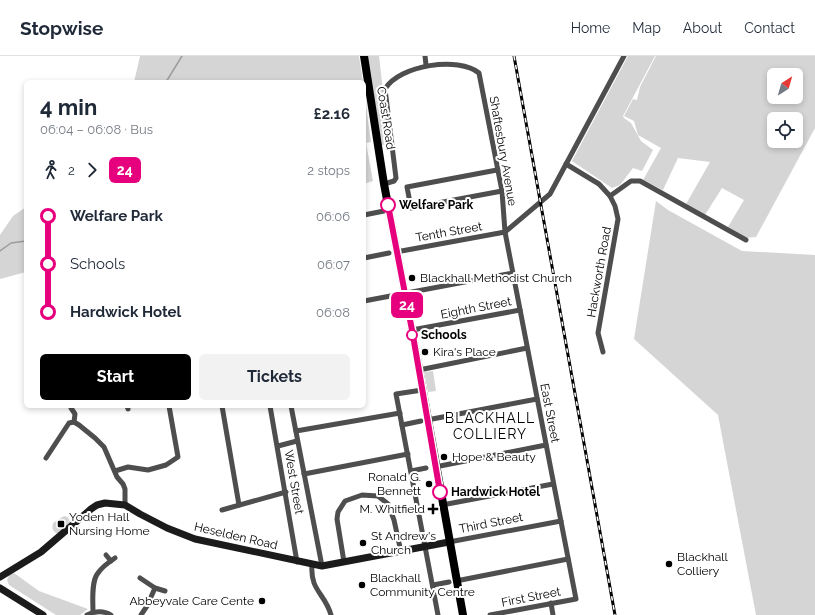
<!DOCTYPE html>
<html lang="en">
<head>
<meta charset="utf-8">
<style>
	:root { --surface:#fff; --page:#f2f2f3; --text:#1f2937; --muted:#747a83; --line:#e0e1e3; --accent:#000 }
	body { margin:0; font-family:Raleway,sans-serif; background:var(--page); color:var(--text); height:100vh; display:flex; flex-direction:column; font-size:15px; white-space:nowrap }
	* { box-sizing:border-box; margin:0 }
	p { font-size:13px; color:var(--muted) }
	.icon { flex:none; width:22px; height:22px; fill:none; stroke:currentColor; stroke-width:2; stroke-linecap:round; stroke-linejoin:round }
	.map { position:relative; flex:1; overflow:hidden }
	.drawer { position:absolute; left:24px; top:24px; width:342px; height:328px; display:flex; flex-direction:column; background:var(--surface); border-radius:6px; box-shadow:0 2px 6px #0003 }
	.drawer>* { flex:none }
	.badge { padding:0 8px; border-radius:6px; font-size:14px; line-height:26px }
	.needle { width:26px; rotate:37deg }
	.fabs { position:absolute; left:767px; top:12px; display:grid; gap:8px }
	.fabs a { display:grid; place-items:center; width:36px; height:36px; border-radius:6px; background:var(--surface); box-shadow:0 2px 6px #0003; font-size:20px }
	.map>.badge { position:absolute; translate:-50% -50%; box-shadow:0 0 0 2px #fff }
	.legs { display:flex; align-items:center; gap:6px; height:44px; padding:0 16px; font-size:13px }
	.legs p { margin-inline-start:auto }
	.summary { display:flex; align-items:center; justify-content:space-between; height:68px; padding:0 16px }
	h1 { font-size:22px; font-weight:700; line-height:30px }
	.button { display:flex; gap:8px; margin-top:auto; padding:8px 16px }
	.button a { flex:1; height:46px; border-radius:6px; background:var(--accent); color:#fff; font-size:16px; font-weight:700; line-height:46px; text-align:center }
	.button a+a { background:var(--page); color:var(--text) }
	ul { padding:0 16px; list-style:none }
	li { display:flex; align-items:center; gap:14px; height:48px; font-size:15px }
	li i { display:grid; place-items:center; width:6px; height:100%; margin:0 5px; background:currentColor }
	li i::after { content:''; width:10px; height:10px; margin:-5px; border:3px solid; border-radius:50%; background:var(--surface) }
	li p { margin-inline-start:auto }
	li:first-child i { background:linear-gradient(#0000 50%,currentColor 0) }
	li:last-child i { background:linear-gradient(currentColor 50%,#0000 0) }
	header { display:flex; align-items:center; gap:24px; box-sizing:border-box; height:56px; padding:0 20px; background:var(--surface); border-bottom:1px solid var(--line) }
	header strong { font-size:19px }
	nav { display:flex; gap:22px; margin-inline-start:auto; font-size:14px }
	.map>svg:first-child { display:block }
	.green { fill:#d5d5d5; fill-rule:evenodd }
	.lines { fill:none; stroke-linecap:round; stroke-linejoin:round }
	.stream { stroke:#9c9c9c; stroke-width:1.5 }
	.street { stroke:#4e4e4e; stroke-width:5 }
	.secondary { stroke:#1b1b1b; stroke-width:7 }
	.primary { stroke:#000; stroke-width:8 }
	.rail-casing { stroke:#000; stroke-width:3 }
	.rail { stroke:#fff; stroke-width:1.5; stroke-dasharray:4.5; stroke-linecap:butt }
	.line-1-casing { stroke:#fff; stroke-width:9 }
	.line-1 { stroke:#e6007e; stroke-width:6 }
	.stop-1-dot { fill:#fff; stroke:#e6007e; stroke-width:2 }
	.poi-dot { fill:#000; stroke:#fff; stroke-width:1.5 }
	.labels { text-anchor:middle; stroke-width:4; stroke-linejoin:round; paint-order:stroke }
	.street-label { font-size:12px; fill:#000; stroke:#fff }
	.stop-label { font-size:12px; font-weight:bold; fill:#000; stroke:#fff; text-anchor:start }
	.poi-label { font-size:12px; fill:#000; stroke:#fff; text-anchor:start }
	.quarter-label { font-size:14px; letter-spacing:1px; fill:#000; stroke:#fff }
</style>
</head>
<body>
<header>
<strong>Stopwise</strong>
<nav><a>Home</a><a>Map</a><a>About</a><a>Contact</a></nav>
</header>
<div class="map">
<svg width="815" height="559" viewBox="0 0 815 559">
	<rect width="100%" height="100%" fill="#fff"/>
	<!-- green -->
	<g class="green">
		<polygon points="140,0 359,0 363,26 134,26"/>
		<polygon points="367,0 379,0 389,88 382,89"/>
		<polygon points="628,0 655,0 623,60 624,62 631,67 641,85 653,94 642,115 633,112 620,129 612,132 572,105"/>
		<path d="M656,0H815V72L756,181L745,182L728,171L744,144L722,132L705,159L686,148L710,106L678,102L663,134L643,124L661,92L638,79L634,65L624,60L633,43L637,44L640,31ZM774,19H796V41H774ZM774,63H796V85H774Z"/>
		<polygon points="364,35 371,86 366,87 373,125 364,128 364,130"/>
		<polygon points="656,145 668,154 742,195 815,199 815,559 756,559 718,359 634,283"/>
		<polygon points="26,151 26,216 0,223 0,179 13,160"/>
		<polygon points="433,315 436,335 428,336 424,316"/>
		<path d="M64,460L68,461L70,466L60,477H56C52,474 52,472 53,467Z"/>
		<polygon points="14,517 39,535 88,553 80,559 56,559 9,529 7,524 9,519"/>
	</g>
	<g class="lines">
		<!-- stream -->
		<g class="stream">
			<polyline points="166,26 182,0"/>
			<polyline points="0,195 11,187 26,185"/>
		</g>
		<!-- street -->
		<g class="street">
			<polyline points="425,0 426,9"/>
			<polyline points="566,108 599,128 610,140 631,125 640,125 746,184"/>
			<polyline points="497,114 407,131 411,152 502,135"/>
			<path d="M384,128L394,125L396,122L385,33C399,9 459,0 479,17L502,135L505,176L576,543L490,559"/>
			<polyline points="364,159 389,154"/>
			<polyline points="396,196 505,176 550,138 624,0"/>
			<polyline points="364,202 389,197"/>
			<polyline points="364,245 513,217"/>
			<polyline points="412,274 520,254"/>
			<polyline points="603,296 598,277 618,163 615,150 610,140"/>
			<polyline points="419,314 527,292"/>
			<polyline points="422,334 396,338 438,559"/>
			<polyline points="127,350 128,353"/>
			<polyline points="222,350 239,449"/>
			<polyline points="270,350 297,506"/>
			<polyline points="291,350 322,510"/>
			<polyline points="71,352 75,358 74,366"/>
			<polyline points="427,364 537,343"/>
			<polyline points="402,369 421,365"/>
			<polyline points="296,375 400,357"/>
			<polyline points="278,390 297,385"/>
			<polyline points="46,402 69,367 74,366 79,369 95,382 104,391 117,421 123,428 125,433 125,449"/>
			<polyline points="435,411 546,389"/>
			<polyline points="115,415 128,411 148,414 166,409 178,401 169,350"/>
			<polyline points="411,415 426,412"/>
			<polyline points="304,418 408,398"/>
			<polyline points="442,449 553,428"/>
			<polyline points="222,454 286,436"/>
			<polyline points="449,486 561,465"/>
			<polyline points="106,499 111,505"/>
			<polyline points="344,506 337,463 338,456 345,445 362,439 378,440 388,448 394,464 401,496"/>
			<path d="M312,509C310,535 325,537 331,559"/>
			<polyline points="140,522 155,532 165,535"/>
			<polyline points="461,524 568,503"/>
			<polyline points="433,529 449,526"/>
			<polyline points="551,547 553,559"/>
			<path d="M93,556C93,546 91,525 98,517C102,511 109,506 115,502"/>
			<path d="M87,559C95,555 103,554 111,559"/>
			<polyline points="141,559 147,550 155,532"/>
		</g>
		<!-- secondary -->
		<g class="secondary">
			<polyline points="0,521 41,496 91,453 97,449 105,447 125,449 140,458 167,472 195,483 322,510 449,486"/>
			<polyline points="0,532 43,559"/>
		</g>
		<!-- primary -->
		<polyline class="primary" points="364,0 384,128 412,274 463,559"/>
		<!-- rail casing -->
		<g class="rail-casing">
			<polyline id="rail" points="514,0 615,559"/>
		</g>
		<!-- rail -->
		<use href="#rail" class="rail"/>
	</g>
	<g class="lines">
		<!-- line-1 casing -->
		<g class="line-1-casing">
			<polyline id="line-1" points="388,149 412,274 440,436"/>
		</g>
		<!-- line-1 -->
		<use href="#line-1" class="line-1"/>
	</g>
	<!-- markers -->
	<g class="stop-1-dot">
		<circle cx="388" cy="149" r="7"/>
		<circle cx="412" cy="279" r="5"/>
		<circle cx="440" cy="436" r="7"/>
	</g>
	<g class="poi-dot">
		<circle cx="412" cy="222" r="4"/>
		<circle cx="425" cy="296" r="4"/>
		<circle cx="444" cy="401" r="4"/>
		<circle cx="429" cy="428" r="4"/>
		<path d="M431 447h4v4h4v4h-4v4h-4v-4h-4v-4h4z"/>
		<rect x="57" y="464" width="8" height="8" rx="2"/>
		<circle cx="363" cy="487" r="4"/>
		<circle cx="669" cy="508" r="4"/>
		<circle cx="362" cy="529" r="4"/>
		<circle cx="262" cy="545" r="4"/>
	</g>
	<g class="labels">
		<!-- street labels -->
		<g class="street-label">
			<text transform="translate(386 62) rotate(81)" y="4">Coast Road</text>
			<text transform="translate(503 95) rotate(80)" y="4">Shaftesbury Avenue</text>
			<text transform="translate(449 176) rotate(-10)" y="4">Tenth Street</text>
			<text transform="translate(599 216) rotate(-80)" y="4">Hackworth Road</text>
			<text transform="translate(476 252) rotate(-11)" y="4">Eighth Street</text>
			<text transform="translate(550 357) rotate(79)" y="4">East Street</text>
			<text transform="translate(294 426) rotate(80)" y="4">West Street</text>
			<text transform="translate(491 467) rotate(-11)" y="4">Third Street</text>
			<text transform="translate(236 480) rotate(13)" y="4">Heselden Road</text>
			<text transform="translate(531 541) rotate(-11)" y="4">First Street</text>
		</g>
		<!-- stop labels -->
		<g class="stop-label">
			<text x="399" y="153">Welfare Park</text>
			<text x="421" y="283">Schools</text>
			<text x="451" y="440">Hardwick Hotel</text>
		</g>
		<!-- poi labels -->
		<g class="poi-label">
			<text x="420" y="226">Blackhall Methodist Church</text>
			<text x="433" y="300">Kira's Place</text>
			<text x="452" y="405">Hope &amp; Beauty</text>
			<text x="421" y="425" text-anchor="end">Ronald G.<tspan x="421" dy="14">Bennett</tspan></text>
			<text x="425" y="457" text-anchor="end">M. Whitfield</text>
			<text x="69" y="465">Yoden Hall<tspan x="69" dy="14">Nursing Home</tspan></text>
			<text x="371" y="484">St Andrew's<tspan x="371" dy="14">Church</tspan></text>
			<text x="677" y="505">Blackhall<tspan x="677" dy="14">Colliery</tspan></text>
			<text x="370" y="526">Blackhall<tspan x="370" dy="14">Community Centre</tspan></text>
			<text x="254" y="549" text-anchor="end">Abbeyvale Care Cente</text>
		</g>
		<!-- quarter labels -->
		<g class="quarter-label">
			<text x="490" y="367">BLACKHALL<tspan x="490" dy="16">COLLIERY</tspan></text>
		</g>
	</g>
</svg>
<div class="fabs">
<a><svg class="needle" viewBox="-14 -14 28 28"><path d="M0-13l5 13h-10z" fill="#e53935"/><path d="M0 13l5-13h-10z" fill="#747a83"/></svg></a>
<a><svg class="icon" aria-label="locate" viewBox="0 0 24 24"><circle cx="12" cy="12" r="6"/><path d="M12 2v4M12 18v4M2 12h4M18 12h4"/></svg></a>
</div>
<b class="badge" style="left:407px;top:249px;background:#e6007e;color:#fff">24</b>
<section class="drawer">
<div class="summary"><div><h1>4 min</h1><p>06:04 – 06:08 · Bus</p></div><b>£2.16</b></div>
<div class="legs"><svg class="icon" aria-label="walk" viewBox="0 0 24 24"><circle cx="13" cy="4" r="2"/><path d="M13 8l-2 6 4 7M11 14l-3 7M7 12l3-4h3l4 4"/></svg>2<svg class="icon" aria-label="forward" viewBox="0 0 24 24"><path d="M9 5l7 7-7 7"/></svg><b class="badge" style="background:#e6007e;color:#fff">24</b><p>2 stops</p></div>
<ul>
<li><i style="color:#e6007e"></i><b>Welfare Park</b><p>06:06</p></li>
<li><i style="color:#e6007e"></i><span>Schools</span><p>06:07</p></li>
<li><i style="color:#e6007e"></i><b>Hardwick Hotel</b><p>06:08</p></li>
</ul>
<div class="button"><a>Start</a><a>Tickets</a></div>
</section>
</div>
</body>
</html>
